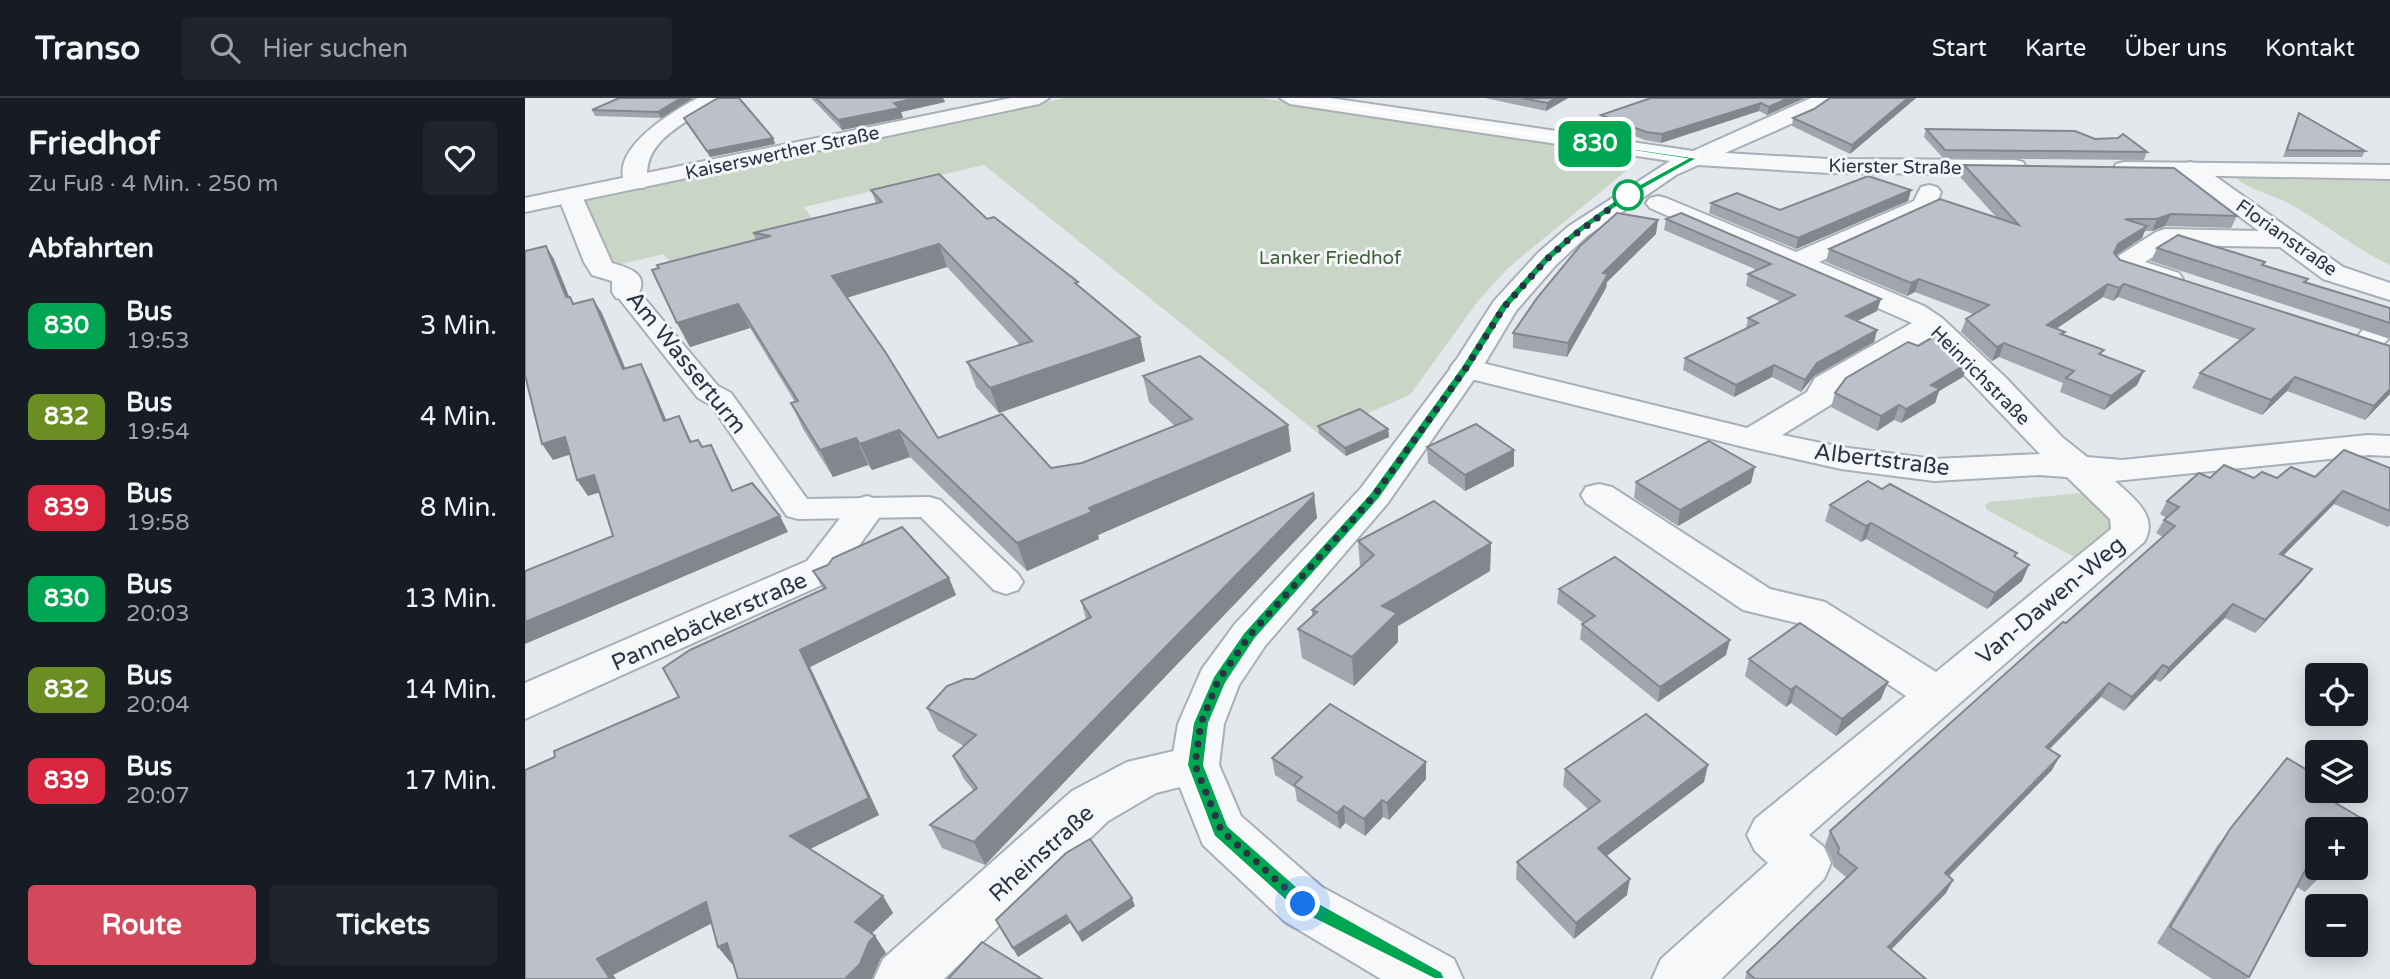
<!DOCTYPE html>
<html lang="de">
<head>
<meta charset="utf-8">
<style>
	:root { --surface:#171b24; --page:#20242c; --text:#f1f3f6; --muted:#9ea1a6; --line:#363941; --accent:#d1495b }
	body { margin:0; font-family:"Varela Round",sans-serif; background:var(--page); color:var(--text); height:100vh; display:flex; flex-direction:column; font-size:26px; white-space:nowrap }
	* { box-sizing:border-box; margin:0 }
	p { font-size:23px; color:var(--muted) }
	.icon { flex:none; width:38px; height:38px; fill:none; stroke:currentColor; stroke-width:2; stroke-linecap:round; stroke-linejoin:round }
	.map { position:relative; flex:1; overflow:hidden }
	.sheet { display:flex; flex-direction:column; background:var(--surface); width:525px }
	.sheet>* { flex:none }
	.badge { padding:0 14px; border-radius:10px; font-size:24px; line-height:46px }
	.buttons { position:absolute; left:1780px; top:565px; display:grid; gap:14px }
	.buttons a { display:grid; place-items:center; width:63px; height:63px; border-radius:7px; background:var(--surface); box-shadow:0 4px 18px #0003; font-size:35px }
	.you { position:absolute; width:35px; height:35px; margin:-18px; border:5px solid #fff; border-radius:50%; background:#1a73e8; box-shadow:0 0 0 10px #1a73e833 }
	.map>.badge { position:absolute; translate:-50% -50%; box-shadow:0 0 0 4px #fff }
	h2 { padding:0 28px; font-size:26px; line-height:63px }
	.round { display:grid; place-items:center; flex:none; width:74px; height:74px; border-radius:7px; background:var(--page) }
	.overview { display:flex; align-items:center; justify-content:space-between; height:119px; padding:0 28px }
	h1 { font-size:33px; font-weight:700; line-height:52px }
	.action { display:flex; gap:14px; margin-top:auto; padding:14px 28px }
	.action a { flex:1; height:80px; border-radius:7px; background:var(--accent); color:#fff; font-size:28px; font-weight:700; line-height:80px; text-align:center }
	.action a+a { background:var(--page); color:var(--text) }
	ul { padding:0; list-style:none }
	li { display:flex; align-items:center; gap:21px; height:91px; padding:0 28px }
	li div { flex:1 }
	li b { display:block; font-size:26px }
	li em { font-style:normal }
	li .badge { min-width:77px; font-weight:700; text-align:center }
	header { display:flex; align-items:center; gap:42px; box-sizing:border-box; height:98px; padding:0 35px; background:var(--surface); border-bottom:2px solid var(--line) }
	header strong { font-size:33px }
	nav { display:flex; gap:38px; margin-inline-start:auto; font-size:24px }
	.search { width:490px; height:63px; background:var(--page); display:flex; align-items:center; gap:18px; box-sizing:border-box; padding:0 24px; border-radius:7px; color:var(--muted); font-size:26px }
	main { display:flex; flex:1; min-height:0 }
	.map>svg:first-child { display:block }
	.green { fill:#c9d6c5 }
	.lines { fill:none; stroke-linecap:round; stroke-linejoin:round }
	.pedestrian-casing { stroke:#a9aeb7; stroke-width:4 }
	.minor-casing { stroke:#a9aeb7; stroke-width:4 }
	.tertiary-casing { stroke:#a9aeb7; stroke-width:4 }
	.pedestrian { fill:#f7f8fa; fill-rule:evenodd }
	.minor { fill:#f7f8fa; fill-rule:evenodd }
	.tertiary { fill:#f7f8fa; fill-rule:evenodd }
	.wall { fill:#a1a5ae }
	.shaded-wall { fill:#83868d }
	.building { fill:#bbc0ca; stroke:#83868d; stroke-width:2 }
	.line { fill:#00a651; stroke:#fff; stroke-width:2 }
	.walk { stroke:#2b3445; stroke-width:7; stroke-dasharray:0 12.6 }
	.stop-dot { fill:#fff; stroke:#00a651; stroke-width:3.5 }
	.labels { text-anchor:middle; stroke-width:6; stroke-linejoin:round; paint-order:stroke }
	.far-street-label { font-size:19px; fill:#2b3445; stroke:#f4f6f9 }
	.far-park-label { font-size:19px; fill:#3f6138; stroke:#f4f6f9 }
	.street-label { font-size:23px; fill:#2b3445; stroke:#f4f6f9 }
</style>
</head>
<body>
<header>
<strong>Transo</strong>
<div class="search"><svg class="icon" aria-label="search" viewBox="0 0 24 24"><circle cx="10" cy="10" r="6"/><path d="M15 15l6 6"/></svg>Hier suchen</div>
<nav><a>Start</a><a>Karte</a><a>Über uns</a><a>Kontakt</a></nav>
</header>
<main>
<section class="sheet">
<div class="overview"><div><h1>Friedhof</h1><p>Zu Fuß · 4 Min. · 250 m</p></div><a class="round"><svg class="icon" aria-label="heart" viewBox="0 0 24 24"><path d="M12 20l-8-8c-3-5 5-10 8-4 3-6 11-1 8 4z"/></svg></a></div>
<h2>Abfahrten</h2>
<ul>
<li><span class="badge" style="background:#00a651;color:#fff">830</span><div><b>Bus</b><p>19:53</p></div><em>3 Min.</em></li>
<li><span class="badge" style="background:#6b8e23;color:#fff">832</span><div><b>Bus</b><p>19:54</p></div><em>4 Min.</em></li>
<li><span class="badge" style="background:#d7263d;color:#fff">839</span><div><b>Bus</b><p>19:58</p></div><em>8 Min.</em></li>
<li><span class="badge" style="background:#00a651;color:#fff">830</span><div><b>Bus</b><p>20:03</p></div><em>13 Min.</em></li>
<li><span class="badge" style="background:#6b8e23;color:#fff">832</span><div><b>Bus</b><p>20:04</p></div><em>14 Min.</em></li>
<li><span class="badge" style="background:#d7263d;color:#fff">839</span><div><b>Bus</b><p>20:07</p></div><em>17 Min.</em></li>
</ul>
<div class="action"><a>Route</a><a>Tickets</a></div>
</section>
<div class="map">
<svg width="1865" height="881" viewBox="0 0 1865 881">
	<rect width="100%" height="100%" fill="#e4e7ec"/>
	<!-- green -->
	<g class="green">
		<polygon points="540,0 736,0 1096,57 1108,62 1107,68 983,170 953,203 885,297 794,336 459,67 279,109 292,127 149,170 139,156 88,168 58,101"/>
		<path d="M1711,80L1865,83V167C1828,150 1797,123 1761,104C1744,96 1726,92 1711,80Z"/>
		<polygon points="1566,394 1591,427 1553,461 1462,412 1460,407 1465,404"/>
	</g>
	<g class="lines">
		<!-- pedestrian casing -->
		<g class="pedestrian-casing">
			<polygon id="pedestrian" points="101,187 110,189 193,288 206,295 282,401 404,399 415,402 493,476 498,484 493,492 481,496 469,492 396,419 273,421 262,418 186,307 173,300 89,194 92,189"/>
		</g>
		<!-- minor casing -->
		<g class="minor-casing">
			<g id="minor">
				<path d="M173,0H198C192,7 183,11 175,15C148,31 116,50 123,85L119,90H103C78,54 148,13 173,0Z"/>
				<polygon points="1665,64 1673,66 1818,169 1865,185 1865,202 1798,181 1755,149 1646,147 1620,164 1654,175 1658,181 1654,187 1644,189 1590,172 1586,166 1590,160 1631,134 1640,131 1734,133 1657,76 1654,71 1657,66"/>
				<path d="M1404,87L1412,89L1416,94L1409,112L1294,164L1399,208L1417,220L1481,280L1537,339L1562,359L1597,362L1843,337L1865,338V358L1843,357L1590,383C1607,399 1635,418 1619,444L1284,737L1299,749L1306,765L1299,781L1196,881H1127L1136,861L1243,765L1230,753L1222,737L1230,721L1381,598L1272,525L1218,512L1061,405L1056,397L1061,389L1074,386L1087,389L1245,491L1300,504L1411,574L1586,431L1585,421L1542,379L1514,377L1409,383L1316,371L1227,351L930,277L925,270L930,263L941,261L1222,330L1282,294L1290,280L1387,225L1125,110L1121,105L1125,100L1133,98L1141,100L1271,154L1389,103L1396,89ZM1404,240L1515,356L1409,361L1316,349L1257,337L1307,306L1315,292Z"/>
				<path d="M45,91L53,93L57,98L87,165C104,170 127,176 111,200L101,202L91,200L87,194V183L67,177L59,164L33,98L37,93Z"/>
				<path d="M1865,213V239C1854,251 1848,257 1831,252L1827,246C1836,233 1849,217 1865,213Z"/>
				<polygon points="342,398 355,402 361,410 310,481 0,621 0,585 282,463 329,402"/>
				<polygon points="670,648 687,653 694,667 687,681 631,695 583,723 419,881 349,881 358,861 547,693 602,664"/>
			</g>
		</g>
		<!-- tertiary casing -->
		<g class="tertiary-casing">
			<g id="tertiary">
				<polygon points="486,0 524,0 514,6 0,114 0,100"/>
				<polygon points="755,0 805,0 1168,53 1286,0 1310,0 1286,17 1200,55 1304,61 1490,62 1498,64 1501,69 1498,74 1490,76 1304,75 1173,67 1151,77 1062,138 1031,167 991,213 957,270 862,406 740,548 714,587 699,626 694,667 716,718 797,789 929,861 938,881 856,881 759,823 678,747 646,667 653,626 677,571 710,526 836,390 928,267 969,203 1013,155 1044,128 1145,63 765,6"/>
				<polygon points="1599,64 1865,67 1865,81 1591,76 1588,71 1591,66"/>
			</g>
		</g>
		<!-- pedestrian -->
		<use href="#pedestrian" class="pedestrian"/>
		<!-- minor -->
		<use href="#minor" class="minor"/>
		<!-- tertiary -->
		<use href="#tertiary" class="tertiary"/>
	</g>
	<!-- wall -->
	<g class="wall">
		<polygon points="168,0 136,20 70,18 67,12"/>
		<polygon points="286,0 418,0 420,4 376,14 378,20 317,32"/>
		<polygon points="960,0 1043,0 1021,13"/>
		<polygon points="1280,0 1242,17 1234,13 1136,45 1120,42 1075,25 1076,17"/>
		<polygon points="1391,0 1325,56 1267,28 1268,20 1289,11"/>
		<polygon points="1774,15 1840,53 1837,59 1758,59"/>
		<polygon points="159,20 248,40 250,46 185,59 162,26"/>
		<polygon points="1401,31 1622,54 1619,62 1418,60 1399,39"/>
		<polygon points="1439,67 1712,118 1706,130 1640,128 1627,133 1619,133 1617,140 1591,157 1595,162 1865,296 1840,322 1762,293 1737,317 1667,290 1675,275 1715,242 1593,199 1588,203 1578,199 1531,231 1540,234 1538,237 1577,257 1619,273 1612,287 1579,312 1535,294 1538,285 1474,259 1467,263 1436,234 1441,221 1448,216 1390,194 1382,198 1301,164 1304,151 1472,120 1435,79"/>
		<polygon points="346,92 462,121 553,187 615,239 620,263 474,315 451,289 442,264 495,247 422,169 322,200 413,340 526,370 557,365 650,328 624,304 618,278 763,327 766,353 573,437 574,441 502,473 385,359 347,372 343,367 308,379 278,331 266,305 270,304 225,230 165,249 152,225 231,142 228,135 351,105"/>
		<polygon points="1386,92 1383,103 1271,151 1184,115 1186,105 1255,112"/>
		<polygon points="1156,115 1352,213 1332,223 1352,232 1349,244 1289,278 1276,294 1247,279 1209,299 1158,272 1160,260 1221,231 1223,220 1256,204 1221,188 1223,176 1232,172 1139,132 1141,121"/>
		<polygon points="1131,136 1082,184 1081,190 1042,259 988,250 988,235"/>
		<polygon points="1632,150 1740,164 1739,167 1781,185 1865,210 1865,241 1626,163"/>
		<polygon points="1393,248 1443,265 1438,279 1414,293 1410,305 1376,325 1369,322 1352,333 1306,309 1310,295"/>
		<polygon points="793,328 863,331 864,339 821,358 794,336"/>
		<polygon points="902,349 989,368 940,393 903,365"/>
		<polygon points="1865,370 1865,427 1863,429 1809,406 1758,458 1787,471 1777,484 1730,535 1700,520 1635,584 1630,581 1599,613 1576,599 1525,651 1527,672 1424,778 1428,782 1421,795 1366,852 1401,881 1220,881 1222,874 1322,780 1308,768 1308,764 1300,747 1305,733 1638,439 1631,435 1639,422 1642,420 1635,416 1642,403 1685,380 1752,380 1790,379"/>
		<polygon points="1111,384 1226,385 1153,428 1109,400"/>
		<polygon points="789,398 792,420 460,767 417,750 405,727 449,693 439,681 428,658 439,648 413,633 402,610 449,581 561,521 556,503"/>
		<polygon points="1305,407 1497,483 1462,511 1341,441 1336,444 1300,423"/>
		<polygon points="833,443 966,445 965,473 873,528 873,544 829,588 777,560 773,531 787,518 787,512 835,469"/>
		<polygon points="288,473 424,480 431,497 285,569 354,717 285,751 358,798 368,815 346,836 350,838 361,855 356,860 207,866 193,849 186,825 88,877 91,881 0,881 30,659 154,599 298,491"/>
		<polygon points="1034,491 1201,557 1133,604 1055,541 1057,526 1058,525 1032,505"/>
		<polygon points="1224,561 1356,601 1311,638 1266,605 1261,609 1220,578"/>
		<polygon points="747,660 901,681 864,722 858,719 840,738 820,725 815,731 772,703 770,690 750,677"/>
		<polygon points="1762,660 1785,690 1796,778 1780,794 1772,789 1722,881 1687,881 1632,845 1692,748"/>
		<polygon points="1040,671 1179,684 1081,758 1102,797 1049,841 991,781 992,764 1064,712 1038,688"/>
		<polygon points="610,808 557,844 545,825 493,859 476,830"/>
	</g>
	<!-- shaded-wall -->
	<g class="shaded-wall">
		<polygon points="156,0 168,0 136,20 133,14"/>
		<polygon points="392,0 418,0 420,4 376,14 378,20 317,32 313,22 369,5"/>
		<polygon points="1031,0 1043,0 1021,13 1022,5"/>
		<polygon points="1263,0 1280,0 1242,17 1244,9"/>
		<polygon points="1383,0 1391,0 1325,56 1327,47"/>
		<polygon points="1236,5 1234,13 1136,45 1137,36"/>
		<polygon points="248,40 250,46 185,59 182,53"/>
		<polygon points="1386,92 1383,103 1271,151 1273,140"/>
		<polygon points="1646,116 1640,128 1627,133 1632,121"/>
		<polygon points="1133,122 1131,136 1082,184 1081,190 1042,259 1043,245 1078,175"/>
		<polygon points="1622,128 1617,140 1588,159 1593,146"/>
		<polygon points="414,146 422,169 317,201 307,178"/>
		<polygon points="21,148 29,161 50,213 41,199"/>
		<polygon points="1394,181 1390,194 1382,198 1386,185"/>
		<polygon points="1583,186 1578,199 1516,241 1522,227"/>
		<polygon points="1599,186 1593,199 1588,203 1594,190"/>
		<polygon points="68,201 77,215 107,286 98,271"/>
		<polygon points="1356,201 1352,213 1318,230 1321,218"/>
		<polygon points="213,206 225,230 165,249 152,225"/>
		<polygon points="1352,232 1349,244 1289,278 1276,294 1280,282 1292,265"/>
		<polygon points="615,239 620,263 474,315 465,290"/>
		<polygon points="1479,245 1474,259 1467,263 1472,249"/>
		<polygon points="1443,265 1438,279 1414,293 1410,305 1376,325 1381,311 1406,287"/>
		<polygon points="116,266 124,281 148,338 139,323"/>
		<polygon points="1249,267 1247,279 1209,299 1211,287"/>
		<polygon points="1619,273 1612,287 1579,312 1586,298"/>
		<polygon points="1770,279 1762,293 1737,317 1746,302"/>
		<polygon points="1865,291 1865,296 1840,322 1849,308"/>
		<polygon points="1374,307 1369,322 1352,333 1356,318"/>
		<polygon points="154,318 162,334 174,360 165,344"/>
		<polygon points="763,327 766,353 573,437 574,441 502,473 492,445 564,410"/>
		<polygon points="863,331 864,339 821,358 820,350"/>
		<polygon points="374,332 385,359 347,372 335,346"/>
		<polygon points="40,339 50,355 28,362 17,346"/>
		<polygon points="331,340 343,367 308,379 295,352"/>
		<polygon points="186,347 194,362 216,409 207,393"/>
		<polygon points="989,352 989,368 940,393 940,377"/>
		<polygon points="1230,369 1226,385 1153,428 1155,412"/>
		<polygon points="69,377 79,393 63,398 52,382"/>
		<polygon points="1818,393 1809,406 1747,469 1755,456"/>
		<polygon points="789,398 792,420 460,767 449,744"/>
		<polygon points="255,418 263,434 0,546 0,524"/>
		<polygon points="1346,425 1341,441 1336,444 1341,428"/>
		<polygon points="966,445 965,473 873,528 873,544 829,588 827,559 857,508"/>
		<polygon points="1504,467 1497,483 1462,511 1470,495"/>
		<polygon points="1787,471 1777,484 1730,535 1740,522"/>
		<polygon points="424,480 431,497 285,569 354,717 277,755 265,738 275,552"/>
		<polygon points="1708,506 1700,520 1635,584 1644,570"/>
		<polygon points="1205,542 1201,557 1133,604 1135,589"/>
		<polygon points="1638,567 1630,581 1599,613 1607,599"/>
		<polygon points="1363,584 1356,601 1311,638 1317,621"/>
		<polygon points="1584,585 1576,599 1513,662 1521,649"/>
		<polygon points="1271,588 1266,605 1261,609 1266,592"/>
		<polygon points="1535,658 1527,672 1413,789 1420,775"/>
		<polygon points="901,664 901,681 864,722 862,705"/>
		<polygon points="1183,667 1179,684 1070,767 1073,750"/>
		<polygon points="857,702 858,719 840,738 839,721"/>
		<polygon points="819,708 820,725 815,731 812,715"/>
		<polygon points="1105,781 1102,797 1049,841 1051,825"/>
		<polygon points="1428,782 1421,795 1356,862 1363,849"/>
		<polygon points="358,798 368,815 341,841 330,824"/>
		<polygon points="607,800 610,808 557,844 553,835"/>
		<polygon points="181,804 195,821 88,877 91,881 85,881 72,861"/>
		<polygon points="541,817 545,825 493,859 488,850"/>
		<polygon points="350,838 361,855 356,860 347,881 320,881 344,844"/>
		<polygon points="202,845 216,861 207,866 193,849"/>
	</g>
	<!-- building -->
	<g class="building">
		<polygon points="94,0 156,0 133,14 67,12"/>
		<polygon points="193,0 214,0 248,40 182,53 159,20"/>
		<polygon points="291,0 392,0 369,5 375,10 313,22"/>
		<polygon points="997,0 1031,0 1022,5"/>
		<polygon points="1126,0 1263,0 1244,9 1236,5 1137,36 1121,34 1076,17"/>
		<polygon points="1305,0 1383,0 1327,47 1268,20 1289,11"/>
		<polygon points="1774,15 1840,53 1762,52"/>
		<polygon points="1401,31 1550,33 1570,41 1593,40 1598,36 1622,54 1420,52"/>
		<polygon points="1439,67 1649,70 1712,118 1646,116 1632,121 1600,121 1622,128 1593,146 1589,155 1595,162 1865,248 1865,291 1849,308 1770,279 1746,302 1675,275 1729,231 1599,186 1594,190 1583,186 1522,227 1540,234 1536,236 1579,252 1574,256 1619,273 1586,298 1541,280 1549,273 1479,245 1472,249 1441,221 1464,207 1394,181 1386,185 1304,151 1415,101 1494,127"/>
		<polygon points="414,76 462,121 469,119 553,184 550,185 615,239 465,290 442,264 507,243 414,146 307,178 361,255 413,340 477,316 526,370 557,365 667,321 618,278 675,258 763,327 564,410 567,414 492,445 374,332 335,346 331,340 295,352 266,305 273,303 213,206 152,225 127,172 134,170 132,167 246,138 228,135 357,104 346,92"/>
		<polygon points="1343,78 1386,92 1273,140 1186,105 1212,95 1255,112"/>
		<polygon points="1092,115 1133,122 1078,175 1083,176 1043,245 988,235 1012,200 1055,148"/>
		<polygon points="1156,115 1356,201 1321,218 1352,232 1292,265 1280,282 1249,267 1211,287 1160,260 1233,225 1223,220 1270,197 1223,176 1246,166 1141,121"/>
		<polygon points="1653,137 1740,164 1737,167 1783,181 1779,184 1865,210 1865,225 1632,150"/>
		<polygon points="21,148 41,199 45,199 48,206 68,201 98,271 116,266 139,323 154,318 165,344 173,342 177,349 186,347 207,393 227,385 255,418 0,524 0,473 88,438 69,377 52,382 40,339 17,346 0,277 0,153"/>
		<polygon points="1414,236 1443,265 1406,287 1415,291 1381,311 1374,307 1356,318 1310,295 1321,280 1383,244 1393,248"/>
		<polygon points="835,311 863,331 820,350 793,328"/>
		<polygon points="951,326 989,352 940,377 902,349"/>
		<polygon points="1184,343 1230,369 1155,412 1111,384"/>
		<polygon points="1819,352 1865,370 1865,413 1818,393 1755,456 1787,471 1740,522 1708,506 1644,570 1638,567 1607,599 1584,585 1521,649 1535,658 1420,775 1428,782 1363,849 1401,881 1230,881 1222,874 1332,770 1313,755 1314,750 1305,733 1538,524 1541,525 1650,428 1639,422 1654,409 1642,403 1674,375 1685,380 1699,367 1729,380 1737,374 1752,380 1766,369 1790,379"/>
		<polygon points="1343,383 1357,391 1365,386 1492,455 1489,458 1504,467 1470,495 1346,425 1341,428 1305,407"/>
		<polygon points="788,395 789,398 449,744 405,727 452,690 428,658 451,637 402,610 422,588 440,581 449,581 566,519 556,503"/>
		<polygon points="909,403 966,445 857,508 872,515 827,559 773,531 792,514 787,512 849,457 833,443"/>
		<polygon points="377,429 424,480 275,552 344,700 265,738 358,798 330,824 350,838 344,844 335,866 320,881 213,881 202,845 193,849 181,804 72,861 85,881 0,881 0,672 30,659 29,653 154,599 138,570 165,552 301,490 288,473 303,467 308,460"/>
		<polygon points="1090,459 1205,542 1135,589 1057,526 1070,518 1034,491"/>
		<polygon points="1275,525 1363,584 1317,621 1271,588 1266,592 1224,561"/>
		<polygon points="805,606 901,664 862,705 857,702 839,721 819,708 812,715 769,687 777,679 747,660"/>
		<polygon points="1121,616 1183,667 1073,750 1105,781 1051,825 992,764 1075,703 1040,671"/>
		<polygon points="1762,660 1792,678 1792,680 1785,690 1836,720 1828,732 1792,732 1792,770 1801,770 1796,778 1782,769 1724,879 1645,829 1705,731"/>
		<polygon points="565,741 607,800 553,835 541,817 488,850 471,822 541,755"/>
		<polygon points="457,844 517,881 423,881"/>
	</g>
	<!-- line -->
	<polygon class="line" points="761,0 765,0 1173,60 1109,96 1056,135 1025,163 983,210 946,270 854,401 730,541 701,585 684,625 679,667 703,728 785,800 917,874 920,881 909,881 771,812 689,738 662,667 668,625 688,579 719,534 845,395 936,269 975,207 1018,159 1050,131 1104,92 1161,61"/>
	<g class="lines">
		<!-- walk -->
		<polyline class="walk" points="778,806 696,732 670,667 676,625 693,583 725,537 849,398 941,270 979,209 1022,161 1044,141 1107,94 1103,97"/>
	</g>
	<!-- markers -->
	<circle class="stop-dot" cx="1103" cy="97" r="14"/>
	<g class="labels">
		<!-- far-street labels -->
		<g class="far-street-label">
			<text transform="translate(257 54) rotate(-12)" y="7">Kaiserswerther Straße</text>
			<text transform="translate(1370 68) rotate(1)" y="7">Kierster Straße</text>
			<text transform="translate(1762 139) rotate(35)" y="7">Florianstraße</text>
			<text transform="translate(1456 277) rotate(45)" y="7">Heinrichstraße</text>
		</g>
		<!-- far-park labels -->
		<g class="far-park-label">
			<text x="805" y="166">Lanker Friedhof</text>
		</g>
		<!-- street labels -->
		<g class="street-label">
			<text transform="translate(162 264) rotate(51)" y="8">Am Wasserturm</text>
			<text transform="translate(1357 361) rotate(7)" y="8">Albertstraße</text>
			<text transform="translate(1525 502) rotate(-40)" y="8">Van-Dawen-Weg</text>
			<text transform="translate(184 523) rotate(-24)" y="8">Pannebäckerstraße</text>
			<text transform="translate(516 755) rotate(-42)" y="8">Rheinstraße</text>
		</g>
	</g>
</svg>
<div class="buttons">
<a><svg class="icon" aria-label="locate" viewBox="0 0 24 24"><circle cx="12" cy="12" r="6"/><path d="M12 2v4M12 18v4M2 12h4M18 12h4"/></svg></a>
<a><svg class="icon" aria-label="layers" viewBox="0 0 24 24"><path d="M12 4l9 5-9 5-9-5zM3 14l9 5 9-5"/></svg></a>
<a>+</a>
<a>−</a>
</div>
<div class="you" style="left:778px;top:806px"></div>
<b class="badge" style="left:1070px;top:46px;background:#00a651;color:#fff">830</b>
</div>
</main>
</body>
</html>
